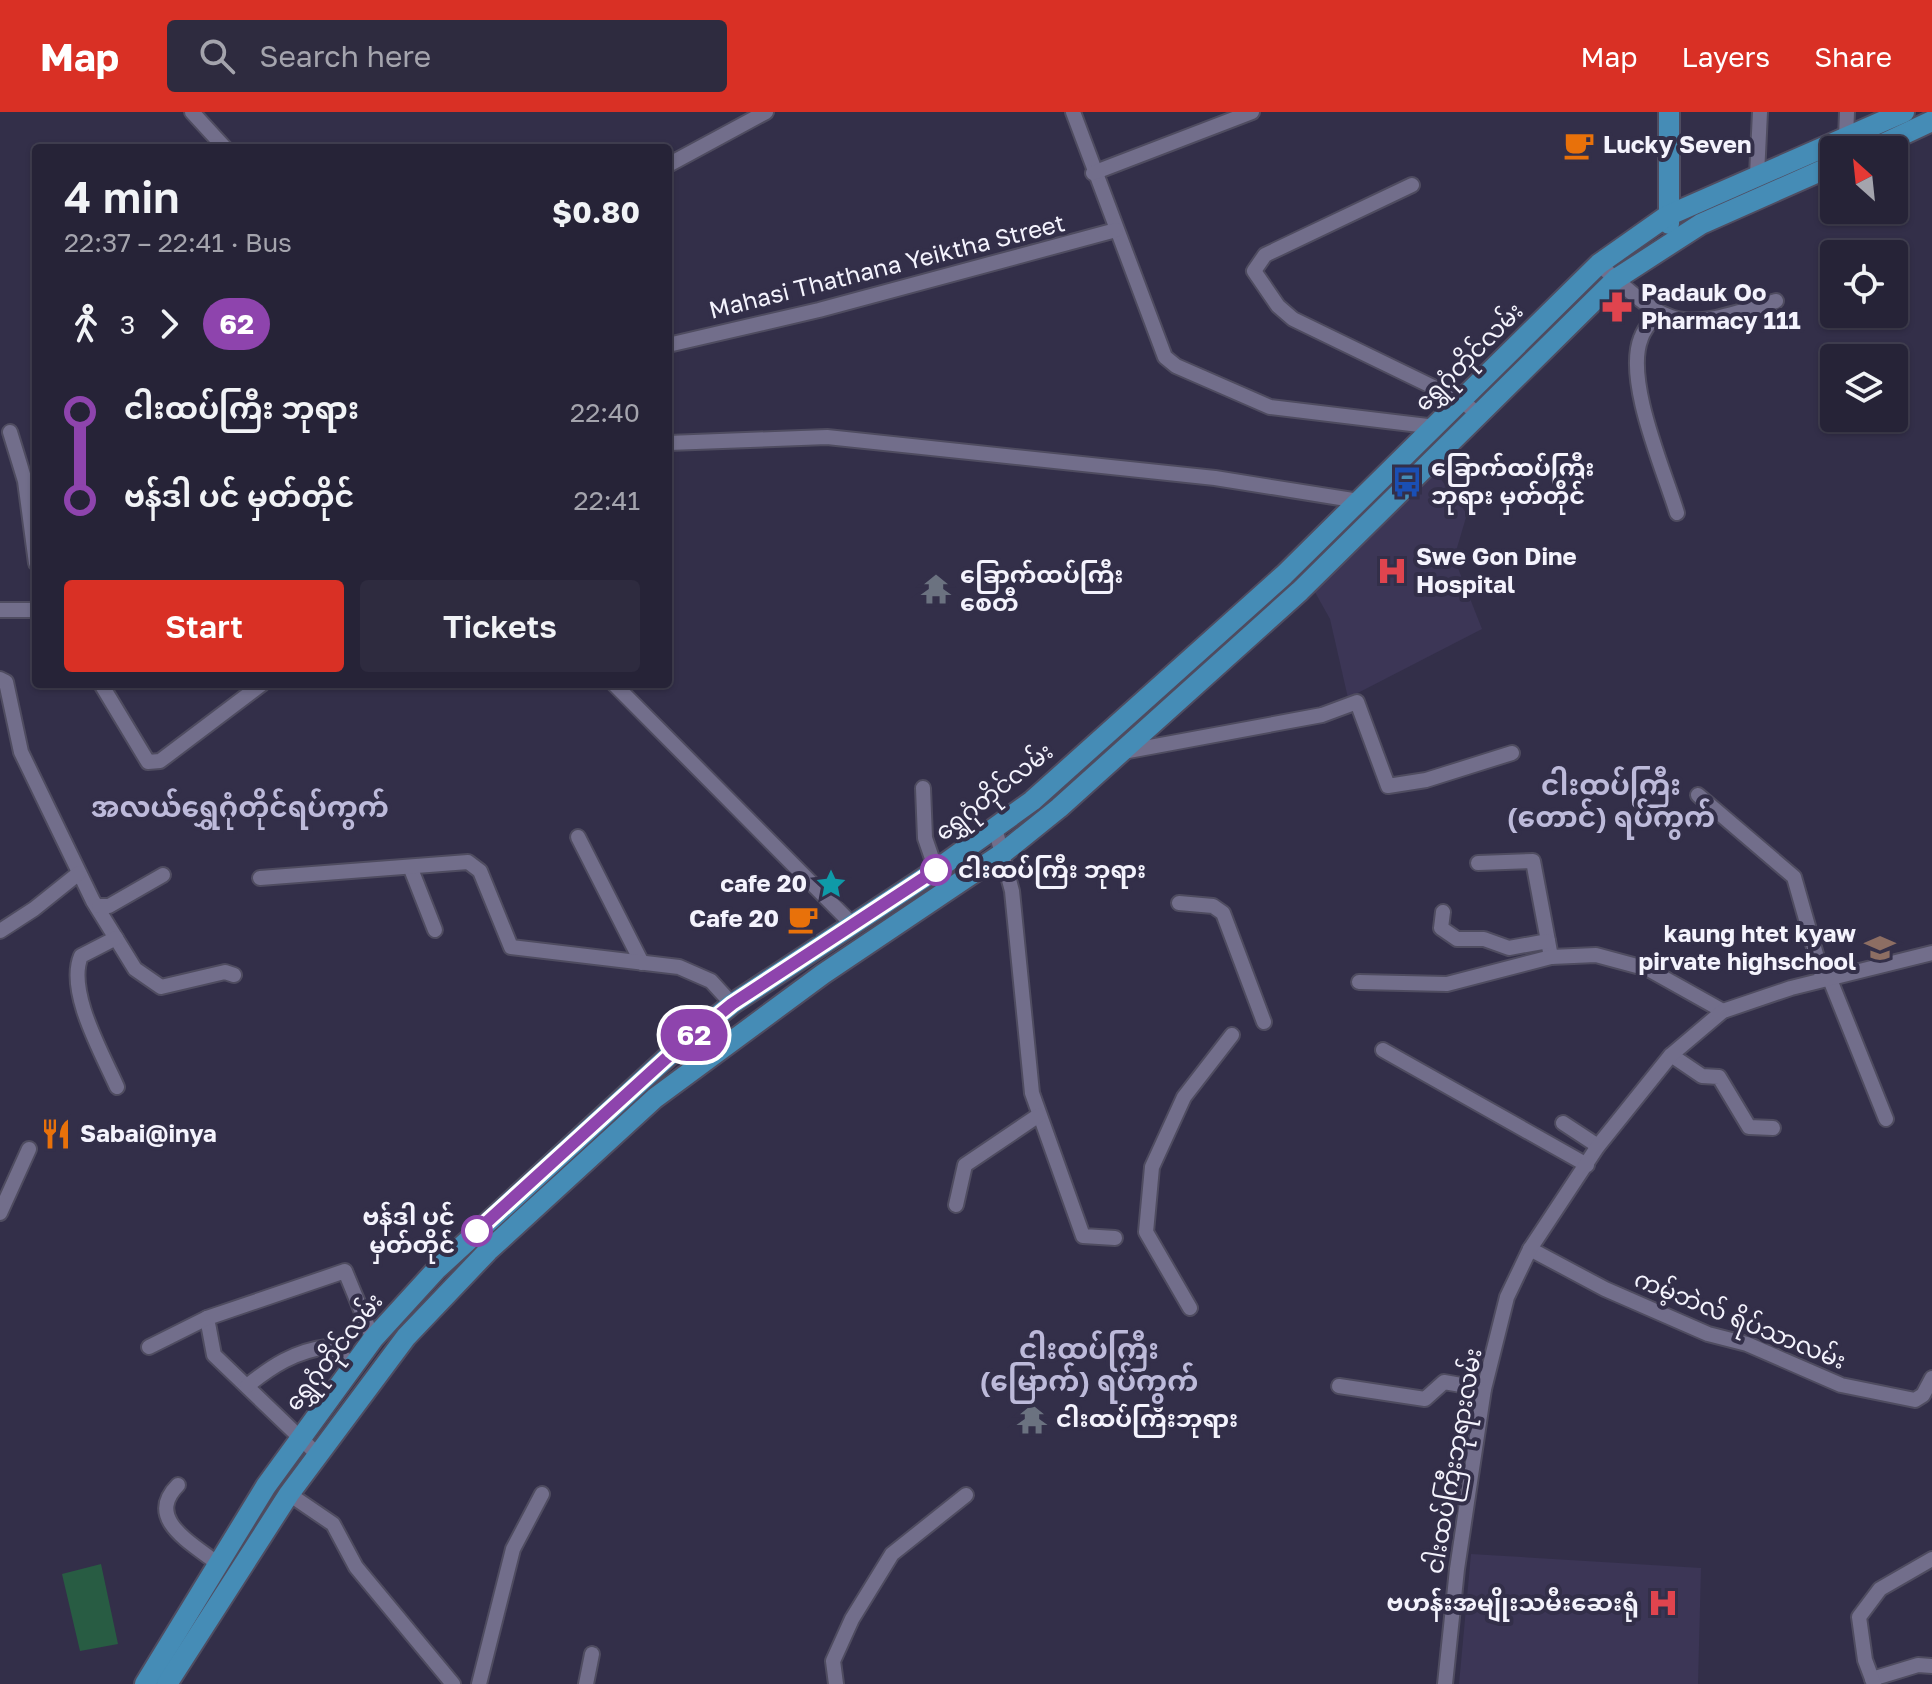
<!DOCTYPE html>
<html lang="en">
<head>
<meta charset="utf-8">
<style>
	:root { --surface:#262337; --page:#2e2b3f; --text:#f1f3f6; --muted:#a4a4ad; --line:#424052; --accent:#d93025 }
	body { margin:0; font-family:"Golos Text","Noto Sans Myanmar",sans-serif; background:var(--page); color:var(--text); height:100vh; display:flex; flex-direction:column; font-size:30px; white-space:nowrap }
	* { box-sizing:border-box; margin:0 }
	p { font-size:26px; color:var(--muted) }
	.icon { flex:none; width:44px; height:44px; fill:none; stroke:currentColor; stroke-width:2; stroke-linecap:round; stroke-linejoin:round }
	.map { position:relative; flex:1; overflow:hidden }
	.side { position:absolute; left:32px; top:32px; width:640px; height:544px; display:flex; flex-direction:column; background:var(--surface); border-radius:8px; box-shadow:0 2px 6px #0004,0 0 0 2px var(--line) }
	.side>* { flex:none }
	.badge { padding:0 16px; border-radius:26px; font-size:28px; line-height:52px }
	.needle { width:52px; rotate:333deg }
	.tools { position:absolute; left:1820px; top:24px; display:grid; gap:16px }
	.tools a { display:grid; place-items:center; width:88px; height:88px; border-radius:8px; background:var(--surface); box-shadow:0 2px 6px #0004,0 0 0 2px var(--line); font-size:40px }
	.map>.badge { position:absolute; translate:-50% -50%; box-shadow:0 0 0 4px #fff }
	.legs { display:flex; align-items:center; gap:12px; height:88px; padding:0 32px; font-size:26px }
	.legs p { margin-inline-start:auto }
	.headline { display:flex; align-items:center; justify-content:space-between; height:136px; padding:0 32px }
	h1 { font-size:44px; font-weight:600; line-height:60px }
	.button { display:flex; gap:16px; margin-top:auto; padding:16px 32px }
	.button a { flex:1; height:92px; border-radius:8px; background:var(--accent); color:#fff; font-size:32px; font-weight:600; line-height:92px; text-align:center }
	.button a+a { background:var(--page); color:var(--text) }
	ul { padding:0 32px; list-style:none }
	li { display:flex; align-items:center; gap:28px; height:88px; font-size:30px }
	li i { display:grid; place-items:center; width:12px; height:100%; margin:0 10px; background:currentColor }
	li i::after { content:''; width:20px; height:20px; margin:-10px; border:6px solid; border-radius:50%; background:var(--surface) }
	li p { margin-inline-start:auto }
	li:first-child i { background:linear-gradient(#0000 50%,currentColor 0) }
	li:last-child i { background:linear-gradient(currentColor 50%,#0000 0) }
	header { display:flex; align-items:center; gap:48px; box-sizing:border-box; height:112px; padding:0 40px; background:var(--accent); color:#fff }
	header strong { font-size:38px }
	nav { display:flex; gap:44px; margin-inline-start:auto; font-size:28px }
	.search { width:560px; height:72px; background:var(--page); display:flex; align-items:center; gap:20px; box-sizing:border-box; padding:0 28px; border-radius:8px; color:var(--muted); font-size:30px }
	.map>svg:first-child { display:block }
	.built { fill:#3c3656 }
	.green { fill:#285c43 }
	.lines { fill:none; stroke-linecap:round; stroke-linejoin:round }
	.minor-casing { stroke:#4f4c60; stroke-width:18 }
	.primary-casing { stroke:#4f4c60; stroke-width:24 }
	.minor { stroke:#726e8b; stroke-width:14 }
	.primary { stroke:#458cb6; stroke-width:20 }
	.line-1-casing { stroke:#fff; stroke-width:18 }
	.line-1 { stroke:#8e44ad; stroke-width:12 }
	.stop-1-dot { fill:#fff; stroke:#8e44ad; stroke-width:4 }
	.labels { text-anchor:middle; stroke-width:8; stroke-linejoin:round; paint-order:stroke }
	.poi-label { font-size:24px; font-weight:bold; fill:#f4f3fd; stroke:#332f49; text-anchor:start }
	.street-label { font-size:24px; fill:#f4f3fd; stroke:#332f49 }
	.stop-label { font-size:24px; font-weight:bold; fill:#f4f3fd; stroke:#332f49; text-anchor:start }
	.quarter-label { font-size:28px; font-weight:bold; fill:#bdbada; stroke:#332f49 }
</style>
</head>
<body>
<header>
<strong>Map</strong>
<div class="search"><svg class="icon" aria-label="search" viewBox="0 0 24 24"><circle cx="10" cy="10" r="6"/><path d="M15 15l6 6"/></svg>Search here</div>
<nav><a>Map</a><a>Layers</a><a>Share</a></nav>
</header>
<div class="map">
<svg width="1932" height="1572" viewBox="0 0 1932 1572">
	<rect width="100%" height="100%" fill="#332f49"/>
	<!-- built -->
	<g class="built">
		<polygon points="1434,358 1467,402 1454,446 1482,517 1348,586 1330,507 1311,473"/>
		<polygon points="1471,1442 1701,1456 1698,1572 1459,1572"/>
	</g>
	<!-- green -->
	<polygon class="green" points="101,1452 118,1532 80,1539 62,1462"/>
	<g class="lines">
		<!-- minor casing -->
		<g class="minor-casing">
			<g id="minor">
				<polyline points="192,0 225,36"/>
				<polyline points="1073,0 1165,245 1176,254 1270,295 1436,315"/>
				<polyline points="1847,0 1846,26 1851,38"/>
				<polyline points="668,53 766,0"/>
				<polyline points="1093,61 1252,0"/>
				<polyline points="1757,63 1760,0"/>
				<polyline points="1412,73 1265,143 1254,159 1278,194 1293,207 1462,289 1479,303"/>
				<path d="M1599,152C1675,222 1681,218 1776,189"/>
				<path d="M1658,200C1652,208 1644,217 1641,226C1624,268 1664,358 1677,401"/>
				<polyline points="668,233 819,198 1116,118"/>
				<polyline points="10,320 25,369 36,451"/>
				<polyline points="668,331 827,325 1215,366 1359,389"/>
				<polyline points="0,498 36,498"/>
				<polyline points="0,567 6,570 21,640 93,789 135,857 161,875 225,860 234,863"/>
				<polyline points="101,572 148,650 160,649 262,572"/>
				<polyline points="614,572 852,812"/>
				<polyline points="1123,640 1322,603 1357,590 1388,674 1426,668 1512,641"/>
				<polyline points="923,676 925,726 936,758"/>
				<polyline points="1698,683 1794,765 1823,867"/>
				<polyline points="995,716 1012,779 1032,981 1083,1124 1115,1126"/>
				<polyline points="578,725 642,851"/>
				<polyline points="1478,751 1533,749 1551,845"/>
				<polyline points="411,757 435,818"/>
				<polyline points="260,766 468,750 480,759 511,835 679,855 711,869 732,892"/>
				<polyline points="1179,791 1213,794 1223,801 1264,910"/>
				<polyline points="99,794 109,794 163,763"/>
				<polyline points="1443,800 1441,816 1457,827 1484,827 1509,836 1548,829"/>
				<polyline points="0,819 34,797 79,761"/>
				<path d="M116,826L81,844C66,879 103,943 117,975"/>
				<polyline points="1829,865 1886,1007"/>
				<polyline points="1359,870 1447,872 1551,845 1596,843 1648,857 1723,899"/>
				<polyline points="1383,938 1587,1053"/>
				<polyline points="1671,943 1702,964 1719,965 1749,1015 1773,1016"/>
				<polyline points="1563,1011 1598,1034"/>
				<polyline points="956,1093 965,1053 1039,1003"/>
				<polyline points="0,1101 29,1037"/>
				<polyline points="1530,1137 1605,1177 1708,1222 1747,1232 1841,1273 1915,1288 1923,1283 1932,1266"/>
				<polyline points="1190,1196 1146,1120 1152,1055 1184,985 1232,923"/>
				<polyline points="207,1206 214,1243 318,1343"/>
				<polyline points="149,1235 207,1206 345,1159 373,1227"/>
				<path d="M247,1274C272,1254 295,1239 327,1235L353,1252"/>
				<polyline points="1339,1274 1425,1287 1444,1270 1484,1277"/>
				<path d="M178,1373C144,1407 192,1431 218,1452"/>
				<polyline points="289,1382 333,1412 356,1455 453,1572"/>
				<polyline points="1872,1567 1918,1553 1932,1554"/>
				<polyline points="479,1572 513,1437 542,1382"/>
				<polyline points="586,1572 592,1542"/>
				<polyline points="836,1572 833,1549 852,1507 892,1442 966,1383"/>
				<polyline points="1445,1572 1457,1457 1484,1277 1507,1185 1530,1137 1598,1034 1671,943 1723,899 1791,876 1932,841"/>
				<polyline points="1874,1572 1865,1548 1859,1505 1880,1477 1932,1447"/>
			</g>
		</g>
		<!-- primary casing -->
		<g class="primary-casing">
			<g id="primary">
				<polyline points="1870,38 1932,9"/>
				<polyline points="1669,112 1669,0"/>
				<polyline points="145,1572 266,1374 373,1227 436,1158 672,941 732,892 936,758 1032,689 1284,463 1599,152 1667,104 1904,0"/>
				<polyline points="167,1572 289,1382 406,1225 488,1139 655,986 823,862 1003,741 1059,696 1300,479 1616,167 1701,112 1834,53"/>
			</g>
		</g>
		<!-- minor -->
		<use href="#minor" class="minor"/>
		<!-- primary -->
		<use href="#primary" class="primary"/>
	</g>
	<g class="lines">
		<!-- line-1 casing -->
		<g class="line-1-casing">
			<polyline id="line-1" points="477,1119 672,941 732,892 936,758"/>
		</g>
		<!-- line-1 -->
		<use href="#line-1" class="line-1"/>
	</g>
	<!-- icons -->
	<defs>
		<g id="cafe-bare" transform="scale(2.4)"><path d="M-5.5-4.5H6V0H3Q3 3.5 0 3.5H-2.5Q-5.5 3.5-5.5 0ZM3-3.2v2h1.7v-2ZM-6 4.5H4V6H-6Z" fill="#e8710a" stroke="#332f49" stroke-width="2.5" paint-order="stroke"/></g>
		<g id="pharmacy-bare" transform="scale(2.4)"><path d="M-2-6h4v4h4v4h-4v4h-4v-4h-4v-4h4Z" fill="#e0444e" stroke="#332f49" stroke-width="2.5" paint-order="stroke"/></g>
		<g id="bus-bare" transform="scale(2.4)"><path d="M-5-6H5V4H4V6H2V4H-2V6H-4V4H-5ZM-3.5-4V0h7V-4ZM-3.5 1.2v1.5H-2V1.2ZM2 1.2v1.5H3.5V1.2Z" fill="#1a4fb4" stroke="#332f49" stroke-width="2.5" paint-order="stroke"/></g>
		<g id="hospital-bare" transform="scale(2.4)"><path d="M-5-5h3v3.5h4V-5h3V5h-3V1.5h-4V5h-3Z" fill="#e0444e" stroke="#332f49" stroke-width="2.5" paint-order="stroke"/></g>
		<g id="temple-bare" transform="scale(2.4)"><path d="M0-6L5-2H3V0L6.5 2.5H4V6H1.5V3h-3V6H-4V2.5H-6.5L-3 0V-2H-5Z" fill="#6b7280" stroke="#332f49" stroke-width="2.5" paint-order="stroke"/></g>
		<g id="sight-bare" transform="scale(2.4)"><path d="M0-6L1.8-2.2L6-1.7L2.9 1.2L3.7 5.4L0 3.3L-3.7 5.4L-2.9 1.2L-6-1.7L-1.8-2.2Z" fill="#0f9aa8" stroke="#332f49" stroke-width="2.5" paint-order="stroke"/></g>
		<g id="school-bare" transform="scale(2.4)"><path d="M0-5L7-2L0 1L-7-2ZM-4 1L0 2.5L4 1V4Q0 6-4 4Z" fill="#8d6e63" stroke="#332f49" stroke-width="2.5" paint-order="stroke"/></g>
		<g id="restaurant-bare" transform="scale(2.4)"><path d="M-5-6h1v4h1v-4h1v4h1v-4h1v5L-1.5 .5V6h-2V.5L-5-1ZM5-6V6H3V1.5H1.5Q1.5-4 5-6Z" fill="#e8710a" stroke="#332f49" stroke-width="2.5" paint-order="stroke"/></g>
	</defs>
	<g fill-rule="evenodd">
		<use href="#cafe-bare" x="1579" y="33"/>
		<use href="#pharmacy-bare" x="1617" y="195"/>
		<use href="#bus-bare" x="1407" y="370"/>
		<use href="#hospital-bare" x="1392" y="459"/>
		<use href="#temple-bare" x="936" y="477"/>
		<use href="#sight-bare" x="831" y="772"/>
		<use href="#cafe-bare" x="803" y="807"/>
		<use href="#school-bare" x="1880" y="836"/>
		<use href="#restaurant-bare" x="56" y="1022"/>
		<use href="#temple-bare" x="1032" y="1307"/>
		<use href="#hospital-bare" x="1663" y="1491"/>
	</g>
	<!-- markers -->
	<g class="stop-1-dot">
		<circle cx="936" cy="758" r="14"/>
		<circle cx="477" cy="1119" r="14"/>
	</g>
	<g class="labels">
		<!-- poi labels -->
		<g class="poi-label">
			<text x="1603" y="41">Lucky Seven</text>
			<text x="1641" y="189">Padauk Oo<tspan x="1641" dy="28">Pharmacy 111</tspan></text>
			<text x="1431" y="364">ခြောက်ထပ်ကြီး<tspan x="1431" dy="28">ဘုရား မှတ်တိုင်</tspan></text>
			<text x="1416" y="453">Swe Gon Dine<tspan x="1416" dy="28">Hospital</tspan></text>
			<text x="960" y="471">ခြောက်ထပ်ကြီး<tspan x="960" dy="28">စေတီ</tspan></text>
			<text x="807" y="780" text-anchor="end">cafe 20</text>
			<text x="779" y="815" text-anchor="end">Cafe 20</text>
			<text x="1856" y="830" text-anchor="end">kaung htet kyaw<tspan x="1856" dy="28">pirvate highschool</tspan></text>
			<text x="80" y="1030">Sabai@inya</text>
			<text x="1056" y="1315">ငါးထပ်ကြီးဘုရား</text>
			<text x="1639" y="1499" text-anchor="end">ဗဟန်းအမျိုးသမီးဆေးရုံ</text>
		</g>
		<!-- street labels -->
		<g class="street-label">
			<text transform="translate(887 155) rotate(-14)" y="8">Mahasi Thathana Yeiktha Street</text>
			<text transform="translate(1469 245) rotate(-45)" y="8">ရွှေဂုံတိုင်လမ်း</text>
			<text transform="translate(994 680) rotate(-38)" y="8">ရွှေဂုံတိုင်လမ်း</text>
			<text transform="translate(1740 1208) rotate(22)" y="8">ကမ့်ဘဲလ် ရိပ်သာလမ်း</text>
			<text transform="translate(334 1240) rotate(-52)" y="8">ရွှေဂုံတိုင်လမ်း</text>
			<text transform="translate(1454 1349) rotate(-80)" y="8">ငါးထပ်ကြီးဘုရားလမ်း</text>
		</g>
		<!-- stop labels -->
		<g class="stop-label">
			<text x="958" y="766">ငါးထပ်ကြီး ဘုရား</text>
			<text x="455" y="1113" text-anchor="end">ဗန်ဒါ ပင်<tspan x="455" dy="28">မှတ်တိုင်</tspan></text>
		</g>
		<!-- quarter labels -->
		<g class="quarter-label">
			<text x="1611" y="683">ငါးထပ်ကြီး<tspan x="1611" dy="32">(တောင်) ရပ်ကွက်</tspan></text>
			<text x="240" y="705">အလယ်ရွှေဂုံတိုင်ရပ်ကွက်</text>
			<text x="1089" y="1247">ငါးထပ်ကြီး<tspan x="1089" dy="32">(မြောက်) ရပ်ကွက်</tspan></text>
		</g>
	</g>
</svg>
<div class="tools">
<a><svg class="needle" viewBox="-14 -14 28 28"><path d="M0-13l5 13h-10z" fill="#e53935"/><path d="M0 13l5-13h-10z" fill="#a4a4ad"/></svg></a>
<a><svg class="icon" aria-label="locate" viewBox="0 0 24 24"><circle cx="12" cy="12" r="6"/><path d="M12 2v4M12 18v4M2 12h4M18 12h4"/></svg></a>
<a><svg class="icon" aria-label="layers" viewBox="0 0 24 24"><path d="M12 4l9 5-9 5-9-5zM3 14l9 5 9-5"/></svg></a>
</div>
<b class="badge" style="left:694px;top:923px;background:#8e44ad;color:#fff">62</b>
<section class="side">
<div class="headline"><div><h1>4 min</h1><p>22:37 – 22:41 · Bus</p></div><b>$0.80</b></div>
<div class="legs"><svg class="icon" aria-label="walk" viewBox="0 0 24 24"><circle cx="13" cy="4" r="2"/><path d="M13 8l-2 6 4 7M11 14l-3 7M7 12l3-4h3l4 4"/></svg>3<svg class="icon" aria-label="forward" viewBox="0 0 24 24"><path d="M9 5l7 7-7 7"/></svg><b class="badge" style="background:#8e44ad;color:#fff">62</b></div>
<ul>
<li><i style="color:#8e44ad"></i><b>ငါးထပ်ကြီး ဘုရား</b><p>22:40</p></li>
<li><i style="color:#8e44ad"></i><b>ဗန်ဒါ ပင် မှတ်တိုင်</b><p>22:41</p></li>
</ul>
<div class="button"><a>Start</a><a>Tickets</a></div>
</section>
</div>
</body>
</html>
